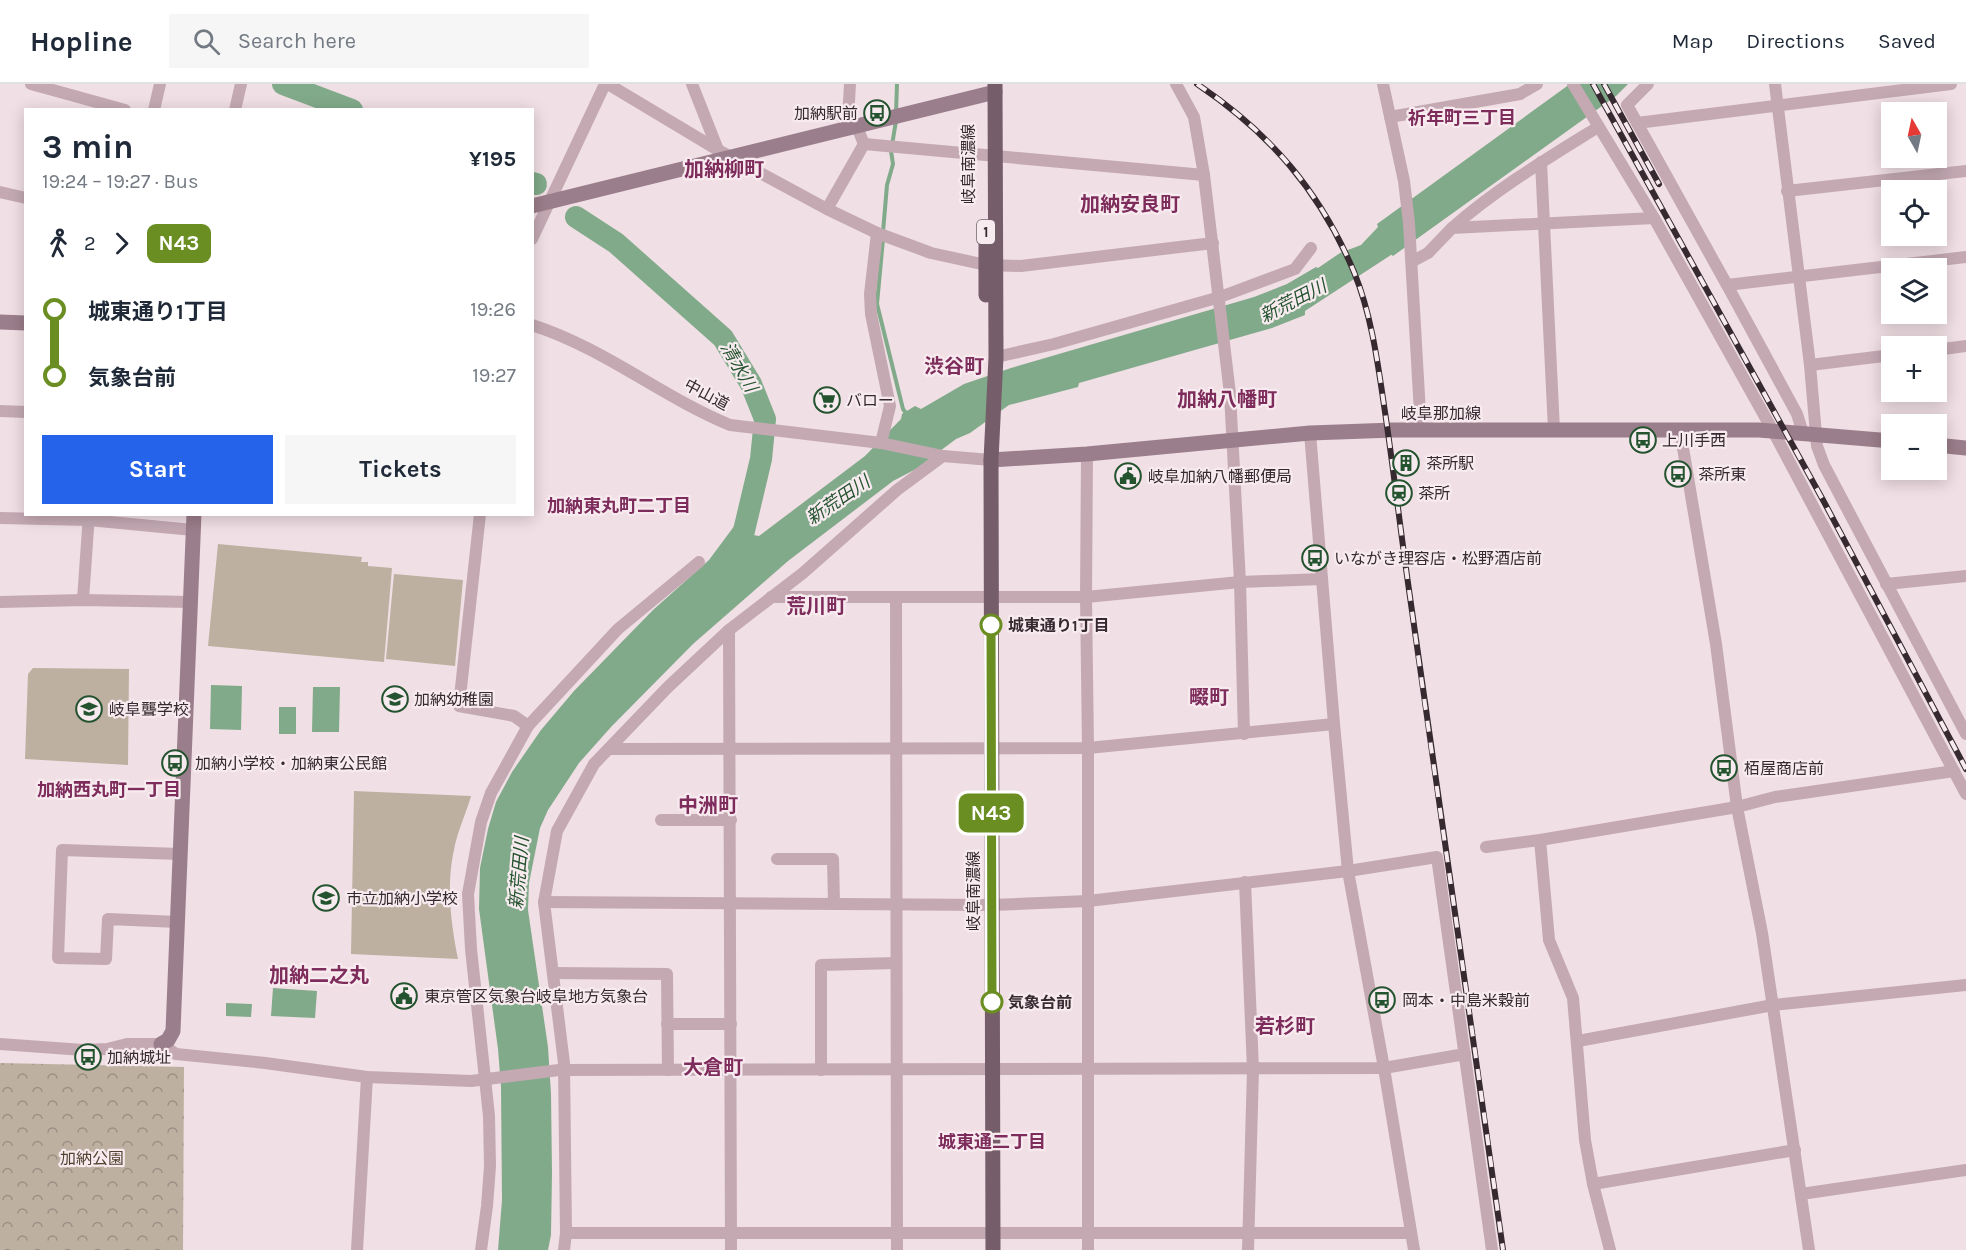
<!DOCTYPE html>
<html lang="en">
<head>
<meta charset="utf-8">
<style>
	:root { --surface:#fff; --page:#f6f6f7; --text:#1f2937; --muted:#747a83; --line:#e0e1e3; --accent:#2563eb }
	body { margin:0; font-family:Karla,"Noto Sans JP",sans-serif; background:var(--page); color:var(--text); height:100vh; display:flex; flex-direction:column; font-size:22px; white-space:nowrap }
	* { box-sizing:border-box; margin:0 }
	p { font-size:20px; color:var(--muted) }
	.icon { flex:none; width:33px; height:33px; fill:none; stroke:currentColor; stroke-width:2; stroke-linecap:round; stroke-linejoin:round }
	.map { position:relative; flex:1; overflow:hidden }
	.sheet { position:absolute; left:24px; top:24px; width:510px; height:408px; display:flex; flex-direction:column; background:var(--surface); border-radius:0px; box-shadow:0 3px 15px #0003 }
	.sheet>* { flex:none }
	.badge { padding:0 12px; border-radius:9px; font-size:21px; line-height:39px }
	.needle { width:39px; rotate:351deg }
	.fabs { position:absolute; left:1881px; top:18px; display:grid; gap:12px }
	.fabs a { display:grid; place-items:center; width:66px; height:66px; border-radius:0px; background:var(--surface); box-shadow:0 3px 15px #0003; font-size:30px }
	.map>.badge { position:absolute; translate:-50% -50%; box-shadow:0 0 0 3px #fff }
	.legs { display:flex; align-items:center; gap:9px; height:66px; padding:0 18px; font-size:20px }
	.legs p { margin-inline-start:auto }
	.head { display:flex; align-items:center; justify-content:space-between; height:102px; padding:0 18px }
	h1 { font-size:33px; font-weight:700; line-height:45px }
	.primary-button { display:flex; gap:12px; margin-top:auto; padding:12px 18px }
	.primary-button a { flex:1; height:69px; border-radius:0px; background:var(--accent); color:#fff; font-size:24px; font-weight:700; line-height:69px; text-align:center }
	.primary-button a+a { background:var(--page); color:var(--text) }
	ul { padding:0 18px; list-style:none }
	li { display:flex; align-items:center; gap:21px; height:66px; font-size:22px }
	li i { display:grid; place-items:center; width:9px; height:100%; margin:0 8px; background:currentColor }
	li i::after { content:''; width:15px; height:15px; margin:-8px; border:4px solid; border-radius:50%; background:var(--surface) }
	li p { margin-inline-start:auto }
	li:first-child i { background:linear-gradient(#0000 50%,currentColor 0) }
	li:last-child i { background:linear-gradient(currentColor 50%,#0000 0) }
	header { display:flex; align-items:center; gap:36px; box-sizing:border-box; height:84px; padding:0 30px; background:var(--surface); border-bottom:2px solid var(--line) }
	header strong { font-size:28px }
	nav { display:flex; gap:33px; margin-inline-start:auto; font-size:21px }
	.search { width:420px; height:54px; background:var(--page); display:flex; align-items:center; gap:15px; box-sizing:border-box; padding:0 21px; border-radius:0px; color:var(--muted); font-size:22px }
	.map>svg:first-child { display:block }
	.park { fill:url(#park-crowns) }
	.pitch { fill:#beb0a1 }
	.water { fill:#81aa8a }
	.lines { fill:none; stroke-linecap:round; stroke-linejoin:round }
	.stream { stroke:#81aa8a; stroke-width:4 }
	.river { stroke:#81aa8a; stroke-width:22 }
	.street { stroke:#c4a9b3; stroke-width:12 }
	.secondary { stroke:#9b7e8b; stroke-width:15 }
	.primary { stroke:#765d6a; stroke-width:15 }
	.rail-casing { stroke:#362a30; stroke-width:6 }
	.rail { stroke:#f8ebef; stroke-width:4; stroke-dasharray:11; stroke-linecap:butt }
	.line-1-casing { stroke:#fff; stroke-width:14 }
	.line-1 { stroke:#6b8e23; stroke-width:9 }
	.stop-1-dot { fill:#fff; stroke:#6b8e23; stroke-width:3 }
	.labels { text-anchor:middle; stroke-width:4.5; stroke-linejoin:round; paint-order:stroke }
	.shield { fill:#f8ebef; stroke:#706469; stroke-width:1.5 }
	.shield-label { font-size:15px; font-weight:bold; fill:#362a30 }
	.poi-label { font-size:16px; fill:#362a30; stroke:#f8ebef; text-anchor:start }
	.street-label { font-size:16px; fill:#362a30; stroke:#f8ebef }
	.stop-label { font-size:16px; font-weight:bold; fill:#362a30; stroke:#f8ebef; text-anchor:start }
	.park-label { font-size:16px; fill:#524331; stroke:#f8ebef }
	.neighbourhood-label { font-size:18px; font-weight:bold; fill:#7d2c5b; stroke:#f8ebef }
	.water-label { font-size:18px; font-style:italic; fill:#24532f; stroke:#f8ebef }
	.quarter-label { font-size:20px; font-weight:bold; fill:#7d2c5b; stroke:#f8ebef }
</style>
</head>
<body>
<header>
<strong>Hopline</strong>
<div class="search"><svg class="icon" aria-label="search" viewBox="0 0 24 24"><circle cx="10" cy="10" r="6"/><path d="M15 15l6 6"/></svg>Search here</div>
<nav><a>Map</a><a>Directions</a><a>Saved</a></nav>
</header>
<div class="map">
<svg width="1966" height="1166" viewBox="0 0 1966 1166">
	<defs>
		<pattern id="park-crowns" width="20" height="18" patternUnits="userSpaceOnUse" patternTransform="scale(1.5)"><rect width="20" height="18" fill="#beb0a1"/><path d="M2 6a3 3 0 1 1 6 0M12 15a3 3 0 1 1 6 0" fill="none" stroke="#9b8f84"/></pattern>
	</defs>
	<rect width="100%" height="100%" fill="#f0dfe4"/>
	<!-- park -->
	<polygon class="park" points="0,979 184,983 183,1166 0,1166"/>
	<!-- pitch -->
	<g class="pitch">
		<polygon points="218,460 362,473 361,478 368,478 368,482 392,484 384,578 208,562"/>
		<polygon points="394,490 463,496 455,582 386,575"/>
		<polygon points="33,584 129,585 128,681 25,675 28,590"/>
		<path d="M354,707L471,712C466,730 457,748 454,766C446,802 451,839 458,875L351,870Z"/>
	</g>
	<!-- water -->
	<g class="water">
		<path d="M1570,0H1628L1616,12L1393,172C1387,167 1381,169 1374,169C1345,169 1335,186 1320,207L1322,209C1312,215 1304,219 1305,231L1272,244L1079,299L1078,303L1009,321L970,349L956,355L916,385L893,397L788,477L693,560L611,643L579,679L548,726L540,744L529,799L528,826L548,963L551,1010L552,1089L551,1151L548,1166H498L502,1116L501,1003L498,965L479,825L480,784L488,745L496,718L512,688L541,646L574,607L653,526L709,476L735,441L750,446L753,451L759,452L865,372L901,335L902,330L915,322L921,325L964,300L1011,284L1254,213L1287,200L1316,183L1318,184L1340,169L1361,161L1378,143L1377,140Z"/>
		<polygon points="211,601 242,602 241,646 210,645"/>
		<polygon points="313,603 340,603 339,648 312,648"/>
		<rect x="279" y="623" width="17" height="27"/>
		<polygon points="273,904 317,907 315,934 271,932"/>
		<polygon points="226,919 252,920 251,933 226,932"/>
	</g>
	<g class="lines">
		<!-- stream -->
		<g class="stream">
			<polyline points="896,29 897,0"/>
			<polyline points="883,148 887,101 893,80 891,67 896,37"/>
			<polyline points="883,155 877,220 903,325 908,332"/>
		</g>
		<!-- river -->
		<g class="river">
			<polyline points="283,0 352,26"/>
			<polyline points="532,99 536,100"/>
			<polyline points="576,133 616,159 723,254 751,300 765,335 761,375 738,472"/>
			<polyline points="1297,219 1400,152"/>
		</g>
		<!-- street -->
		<g class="street">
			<polyline points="31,0 125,26"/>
			<polyline points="608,0 718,66 827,125 877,149 931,169 986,181 1021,182 1213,159"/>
			<polyline points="692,0 718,66"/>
			<polyline points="850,0 848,35 857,43 864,60"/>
			<polyline points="1176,0 1194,33 1204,91 1230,310 1240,498 1244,650"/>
			<polyline points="1383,0 1404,97 1409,139 1421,346"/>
			<polyline points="1573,0 1654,134 1773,347 1966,710"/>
			<polyline points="1648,0 1627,21 1727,201 1966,173"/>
			<polyline points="1775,0 1810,281 1817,362 1824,381 1966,650"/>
			<polyline points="154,26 160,0"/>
			<polyline points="235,26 241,0"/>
			<polyline points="1390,33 1520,10 1537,0"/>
			<polyline points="1637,39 1951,0"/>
			<polyline points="864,60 1204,91"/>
			<polyline points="1541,78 1554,346"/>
			<polyline points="1787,107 1966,87"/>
			<polyline points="0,108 26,114"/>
			<polyline points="827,125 864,60"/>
			<path d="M1452,144C1496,105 1548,74 1598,43"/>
			<polyline points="877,149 870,210 871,230 890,322 881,359"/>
			<polyline points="532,155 605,0"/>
			<polyline points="1413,177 1428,169 1452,144 1654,134"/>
			<polyline points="1727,201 1797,330 1803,349"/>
			<path d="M532,241C604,264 662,313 730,341L881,359L943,372L991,376"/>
			<polyline points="1936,266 1966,262"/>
			<polyline points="996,273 1054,260 1220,213 1295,185 1311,164"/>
			<polyline points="1810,281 1892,271"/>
			<polyline points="0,327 26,328"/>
			<polyline points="1680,346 1716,560 1737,723 1762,849 1809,1166"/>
			<polyline points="1310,349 1334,640 1348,787 1384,984 1414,1166"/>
			<polyline points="1087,370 1086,513 1088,664 1088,1166"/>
			<polyline points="480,430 459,622 514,632 528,642 491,709 481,738 468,810 471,865 489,1032 490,1082 487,1122 481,1166"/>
			<polyline points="0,434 89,436 193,446"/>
			<polyline points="1886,500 1966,492"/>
			<polyline points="771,513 1086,513 1240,498 1322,495"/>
			<polyline points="896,513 897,1166"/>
			<polyline points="83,516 89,430"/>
			<polyline points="0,518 83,516 191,518"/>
			<polyline points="729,546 731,1166"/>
			<polyline points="528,642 618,545 699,478"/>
			<polyline points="610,665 1088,664 1334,640"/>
			<polyline points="661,736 731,736"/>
			<polyline points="1540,756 1549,856 1573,914 1585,1056 1593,1100 1610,1166"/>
			<polyline points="1486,763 1540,756 1737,723 1775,713 1954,687"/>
			<polyline points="777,775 833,775 834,819"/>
			<polyline points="1245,798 1253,985 1248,1166"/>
			<polyline points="544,818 991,821 1088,817 1348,787 1437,773 1492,1166"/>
			<polyline points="178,838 108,835 106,875 58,874 62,766 180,770"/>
			<polyline points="553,889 667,890 668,986"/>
			<polyline points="667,940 731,940"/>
			<polyline points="1578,957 1773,921 1966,901"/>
			<polyline points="0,960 83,966 107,965 127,960 161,960 176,970 265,979 367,993 471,997 559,986 1384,984 1465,970"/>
			<polyline points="821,986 821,881 896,879"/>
			<polyline points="1593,1100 1795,1066"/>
			<polyline points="1801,1110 1966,1086"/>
			<polyline points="566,1149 1411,1149"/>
			<polyline points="357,1166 367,993"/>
			<polyline points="564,1166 566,1149 564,979 544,818 557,747 594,680 668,603 729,546 803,489 897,406 943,372"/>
		</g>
		<!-- secondary -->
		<g class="secondary">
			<polyline points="532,122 995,8"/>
			<polyline points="0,238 26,239"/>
			<polyline points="1936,361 1966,364"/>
			<polyline points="991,376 1087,370 1310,349 1394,346 1759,346 1892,357"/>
			<polyline points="161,960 168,956 173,947 194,430"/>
		</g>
		<!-- primary -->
		<g class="primary">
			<polyline points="986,157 986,211"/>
			<polyline points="993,1166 991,376 996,273 995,0"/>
		</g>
		<!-- rail casing -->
		<g class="rail-casing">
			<g id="rail">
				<path d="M1197,0C1270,49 1320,107 1354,188C1372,232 1378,281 1385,328C1394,389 1401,451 1410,513C1440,731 1473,948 1503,1166"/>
				<polyline points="1593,0 1823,416 1966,685"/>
				<polyline points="1604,0 1659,100"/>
			</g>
		</g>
		<!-- rail -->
		<use href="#rail" class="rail"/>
	</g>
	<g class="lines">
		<!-- line-1 casing -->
		<g class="line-1-casing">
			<polyline id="line-1" points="991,541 992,918"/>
		</g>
		<!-- line-1 -->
		<use href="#line-1" class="line-1"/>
	</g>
	<!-- icons -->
	<defs>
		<g id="bus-ring" transform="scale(1.35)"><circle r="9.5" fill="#f8ebef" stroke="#24532f" stroke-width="1.5"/><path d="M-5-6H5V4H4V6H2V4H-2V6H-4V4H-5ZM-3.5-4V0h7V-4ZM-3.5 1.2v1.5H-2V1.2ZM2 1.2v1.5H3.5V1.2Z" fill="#24532f"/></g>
		<g id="supermarket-ring" transform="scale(1.35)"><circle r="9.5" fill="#f8ebef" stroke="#24532f" stroke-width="1.5"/><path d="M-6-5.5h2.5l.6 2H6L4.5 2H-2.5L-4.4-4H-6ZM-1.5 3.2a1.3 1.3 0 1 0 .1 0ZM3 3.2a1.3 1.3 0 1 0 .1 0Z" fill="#24532f"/></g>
		<g id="building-ring" transform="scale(1.35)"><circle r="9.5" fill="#f8ebef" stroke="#24532f" stroke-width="1.5"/><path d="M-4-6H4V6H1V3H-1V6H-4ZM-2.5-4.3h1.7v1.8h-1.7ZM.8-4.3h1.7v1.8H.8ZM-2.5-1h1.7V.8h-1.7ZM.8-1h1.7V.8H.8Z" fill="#24532f"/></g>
		<g id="civic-ring" transform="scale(1.35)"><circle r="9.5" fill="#f8ebef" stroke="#24532f" stroke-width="1.5"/><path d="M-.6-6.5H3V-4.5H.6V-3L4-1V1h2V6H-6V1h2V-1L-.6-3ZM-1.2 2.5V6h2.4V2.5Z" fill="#24532f"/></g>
		<g id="station-ring" transform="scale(1.35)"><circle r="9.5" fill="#f8ebef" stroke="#24532f" stroke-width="1.5"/><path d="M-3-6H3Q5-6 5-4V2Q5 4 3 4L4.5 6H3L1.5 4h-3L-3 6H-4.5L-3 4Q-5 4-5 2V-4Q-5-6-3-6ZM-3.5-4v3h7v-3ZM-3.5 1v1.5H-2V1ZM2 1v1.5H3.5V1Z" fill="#24532f"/></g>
		<g id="school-ring" transform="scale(1.35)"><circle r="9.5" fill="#f8ebef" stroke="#24532f" stroke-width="1.5"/><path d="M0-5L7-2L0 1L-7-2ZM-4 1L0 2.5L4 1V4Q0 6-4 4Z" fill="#24532f"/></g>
	</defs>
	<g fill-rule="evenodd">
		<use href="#bus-ring" x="877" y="29"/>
		<use href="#supermarket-ring" x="827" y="316"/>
		<use href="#bus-ring" x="1643" y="356"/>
		<use href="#building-ring" x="1406" y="379"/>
		<use href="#bus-ring" x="1678" y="390"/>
		<use href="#civic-ring" x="1128" y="392"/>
		<use href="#station-ring" x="1399" y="409"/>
		<use href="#bus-ring" x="1315" y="474"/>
		<use href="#school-ring" x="395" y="615"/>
		<use href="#school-ring" x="89" y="625"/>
		<use href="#bus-ring" x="175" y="679"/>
		<use href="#bus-ring" x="1724" y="684"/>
		<use href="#school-ring" x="326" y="814"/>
		<use href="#civic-ring" x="404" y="912"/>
		<use href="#bus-ring" x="1382" y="916"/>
		<use href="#bus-ring" x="88" y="973"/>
	</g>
	<!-- markers -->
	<g class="stop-1-dot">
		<circle cx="991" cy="541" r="10"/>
		<circle cx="992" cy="918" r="10"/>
	</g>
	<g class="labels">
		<!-- shield labels -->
		<rect class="shield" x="977" y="136" width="18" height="24" rx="4.5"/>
		<g class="shield-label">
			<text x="986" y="153">1</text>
		</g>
		<!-- poi labels -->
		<g class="poi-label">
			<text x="858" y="35" text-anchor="end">加納駅前</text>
			<text x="846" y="322">バロー</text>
			<text x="1662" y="362">上川手西</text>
			<text x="1426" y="385">茶所駅</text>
			<text x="1698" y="396">茶所東</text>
			<text x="1148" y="398">岐阜加納八幡郵便局</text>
			<text x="1418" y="415">茶所</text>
			<text x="1334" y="480">いながき理容店・松野酒店前</text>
			<text x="414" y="621">加納幼稚園</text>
			<text x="109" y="631">岐阜聾学校</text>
			<text x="195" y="685">加納小学校・加納東公民館</text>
			<text x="1744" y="690">栢屋商店前</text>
			<text x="346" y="820">市立加納小学校</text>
			<text x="424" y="918">東京管区気象台岐阜地方気象台</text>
			<text x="1402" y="922">岡本・中島米穀前</text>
			<text x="107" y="979">加納城址</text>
		</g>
		<!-- street labels -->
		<g class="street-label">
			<text transform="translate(968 80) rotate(-90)" y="6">岐阜南濃線</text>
			<text transform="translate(707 310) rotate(28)" y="6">中山道</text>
			<text x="1441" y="335">岐阜那加線</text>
			<text transform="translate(973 807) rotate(-90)" y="6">岐阜南濃線</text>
		</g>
		<!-- stop labels -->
		<g class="stop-label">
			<text x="1008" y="547">城東通り1丁目</text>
			<text x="1008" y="924">気象台前</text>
		</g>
		<!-- park labels -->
		<g class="park-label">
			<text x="92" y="1080">加納公園</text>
		</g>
		<!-- neighbourhood labels -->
		<g class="neighbourhood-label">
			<text x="1462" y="40">祈年町三丁目</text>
			<text x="619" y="428">加納東丸町二丁目</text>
			<text x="109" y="712">加納西丸町一丁目</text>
			<text x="992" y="1064">城東通二丁目</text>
		</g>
		<!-- water labels -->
		<g class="water-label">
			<text transform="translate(1293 217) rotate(-27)" y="6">新荒田川</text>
			<text transform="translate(739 283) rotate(60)" y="6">清水川</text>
			<text transform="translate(838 416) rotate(-34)" y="6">新荒田川</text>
			<text transform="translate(519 789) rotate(-85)" y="6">新荒田川</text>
		</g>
		<!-- quarter labels -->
		<g class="quarter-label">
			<text x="724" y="92">加納柳町</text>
			<text x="1130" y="127">加納安良町</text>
			<text x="954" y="289">渋谷町</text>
			<text x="1227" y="322">加納八幡町</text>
			<text x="816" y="529">荒川町</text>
			<text x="1209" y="620">畷町</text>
			<text x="708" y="728">中洲町</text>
			<text x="319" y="898">加納二之丸</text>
			<text x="1285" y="949">若杉町</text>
			<text x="713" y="990">大倉町</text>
		</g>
	</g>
</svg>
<div class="fabs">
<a><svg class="needle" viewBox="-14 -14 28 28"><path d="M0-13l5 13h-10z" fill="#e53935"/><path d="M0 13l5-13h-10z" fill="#747a83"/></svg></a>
<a><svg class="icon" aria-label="locate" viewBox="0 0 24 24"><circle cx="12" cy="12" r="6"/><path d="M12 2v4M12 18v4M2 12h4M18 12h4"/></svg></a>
<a><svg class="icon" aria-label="layers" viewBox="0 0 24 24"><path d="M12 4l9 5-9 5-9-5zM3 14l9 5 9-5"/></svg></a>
<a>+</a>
<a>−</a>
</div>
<b class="badge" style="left:991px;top:729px;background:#6b8e23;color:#fff">N43</b>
<section class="sheet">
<div class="head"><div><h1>3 min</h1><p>19:24 – 19:27 · Bus</p></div><b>¥195</b></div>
<div class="legs"><svg class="icon" aria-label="walk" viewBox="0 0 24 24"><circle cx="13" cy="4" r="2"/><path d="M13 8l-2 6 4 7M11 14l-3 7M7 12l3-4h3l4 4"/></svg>2<svg class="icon" aria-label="forward" viewBox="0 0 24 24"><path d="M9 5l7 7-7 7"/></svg><b class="badge" style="background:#6b8e23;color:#fff">N43</b></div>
<ul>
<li><i style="color:#6b8e23"></i><b>城東通り1丁目</b><p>19:26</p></li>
<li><i style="color:#6b8e23"></i><b>気象台前</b><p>19:27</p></li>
</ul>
<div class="primary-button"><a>Start</a><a>Tickets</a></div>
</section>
</div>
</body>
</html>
